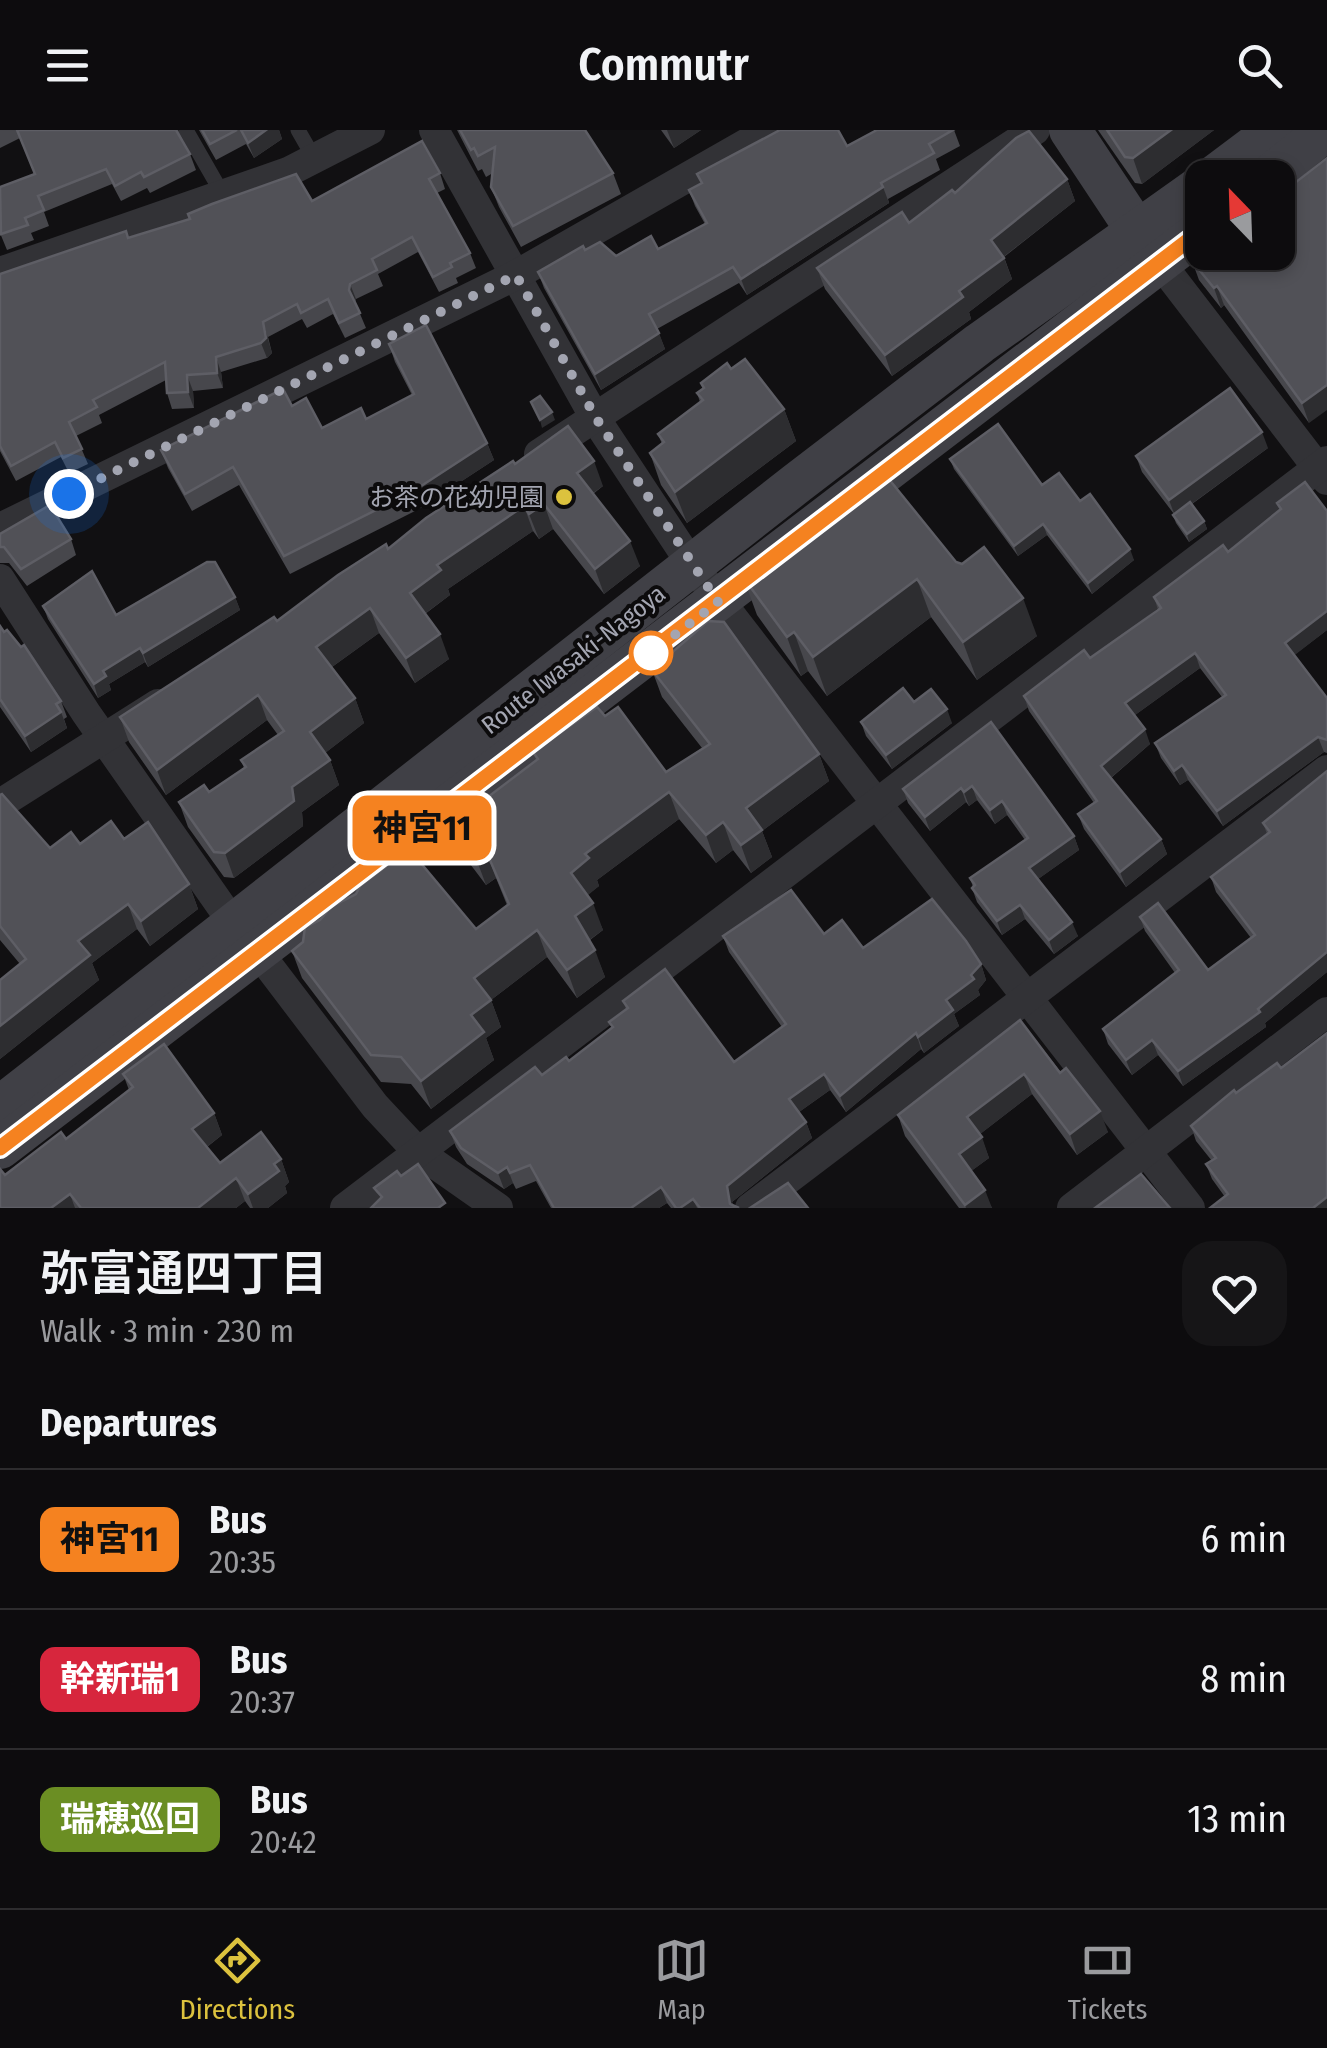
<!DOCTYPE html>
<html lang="en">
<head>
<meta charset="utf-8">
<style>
	:root { --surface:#0d0c0e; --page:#161517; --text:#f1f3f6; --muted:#9a9b9e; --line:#2d2c2e; --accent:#dcc23e }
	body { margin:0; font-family:"Fira Sans Condensed","Noto Sans JP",sans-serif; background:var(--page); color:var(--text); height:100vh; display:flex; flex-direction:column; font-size:38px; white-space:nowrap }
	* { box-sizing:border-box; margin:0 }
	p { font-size:32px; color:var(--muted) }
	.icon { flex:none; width:55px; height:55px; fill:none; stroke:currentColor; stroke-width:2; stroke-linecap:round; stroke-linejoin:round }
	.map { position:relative; height:1078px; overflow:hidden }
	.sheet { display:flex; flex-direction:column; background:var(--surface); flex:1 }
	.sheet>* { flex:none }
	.badge { padding:0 20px; border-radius:15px; font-size:35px; line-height:65px }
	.needle { width:65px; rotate:337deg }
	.fabs { position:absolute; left:1185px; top:30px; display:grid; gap:20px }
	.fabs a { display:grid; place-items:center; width:110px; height:110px; border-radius:20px; background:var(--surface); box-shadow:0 5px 15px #0003,0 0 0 2px var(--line); font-size:50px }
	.you { position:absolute; width:50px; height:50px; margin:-25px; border:8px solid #fff; border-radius:50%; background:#1a73e8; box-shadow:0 0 0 15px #1a73e833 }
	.map>.badge { position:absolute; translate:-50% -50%; box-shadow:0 0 0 5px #fff }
	h2 { padding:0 40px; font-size:38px; line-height:90px }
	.round { display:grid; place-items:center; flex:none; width:105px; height:105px; border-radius:30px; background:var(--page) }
	.headline { display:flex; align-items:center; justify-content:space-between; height:170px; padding:0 40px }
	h1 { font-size:48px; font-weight:600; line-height:75px }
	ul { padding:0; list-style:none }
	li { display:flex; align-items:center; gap:30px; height:140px; padding:0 40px; border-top:2px solid var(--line) }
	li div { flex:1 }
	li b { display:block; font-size:38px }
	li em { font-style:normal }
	li .badge { min-width:110px; font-weight:700; text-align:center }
	header { display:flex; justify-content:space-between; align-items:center; height:130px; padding:0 40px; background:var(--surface); font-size:45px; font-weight:600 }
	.tabs { display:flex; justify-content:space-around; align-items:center; height:140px; border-top:2px solid var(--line); background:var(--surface); font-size:28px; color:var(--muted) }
	.tabs a { display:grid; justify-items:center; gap:5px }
	.tabs .current { color:var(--accent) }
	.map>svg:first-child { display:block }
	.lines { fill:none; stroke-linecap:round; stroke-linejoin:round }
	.lane { stroke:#323236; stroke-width:15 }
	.street { stroke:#323236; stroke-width:30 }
	.secondary { stroke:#404046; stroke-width:42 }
	.wall { fill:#47474c }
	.shaded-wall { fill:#2d2d30 }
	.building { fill:#515157; stroke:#5e5e65; stroke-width:2.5 }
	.line-casing { stroke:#fff; stroke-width:22 }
	.line { stroke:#f58220; stroke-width:15 }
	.walk { stroke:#a3a5b1; stroke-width:10; stroke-dasharray:0 18 }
	.poi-dot { fill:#dcc23e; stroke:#0c0b0c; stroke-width:4 }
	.stop-dot { fill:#fff; stroke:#f58220; stroke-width:5 }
	.labels { text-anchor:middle; stroke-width:8; stroke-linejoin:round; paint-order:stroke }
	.poi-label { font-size:25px; fill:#a3a5b1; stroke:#0c0b0c; text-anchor:end }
	.street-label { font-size:25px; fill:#a3a5b1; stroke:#0c0b0c }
</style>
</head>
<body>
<header><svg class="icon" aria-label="menu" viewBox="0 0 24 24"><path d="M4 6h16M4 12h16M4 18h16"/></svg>Commutr<svg class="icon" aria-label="search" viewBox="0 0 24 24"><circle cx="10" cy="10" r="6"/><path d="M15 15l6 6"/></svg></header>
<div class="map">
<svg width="1327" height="1078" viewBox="0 0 1327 1078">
	<rect width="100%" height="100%" fill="#111012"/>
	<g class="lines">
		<!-- lane -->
		<g class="lane">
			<polyline points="186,0 222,63"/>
			<polyline points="298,0 314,28"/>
		</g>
		<!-- street -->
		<g class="street">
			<polyline points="434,0 595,288 692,435 1190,1078"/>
			<polyline points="1161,134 1327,350"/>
			<polyline points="0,142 288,42 370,0"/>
			<polyline points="539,324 1035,0"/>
			<polyline points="0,398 516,145 770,0"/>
			<polyline points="0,449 86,583 235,796"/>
			<polyline points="0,674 158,574"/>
			<polyline points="258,822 375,976 418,1022 498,1078"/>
			<polyline points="345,1078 1327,331"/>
			<polyline points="750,1078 1327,640"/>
			<polyline points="1072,1078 1327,882"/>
		</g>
		<!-- secondary -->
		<g class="secondary">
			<polyline points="1070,0 1153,125"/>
			<polyline points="1212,48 1276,0"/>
			<polyline points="1267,48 1326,0"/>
			<polyline points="0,977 797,353 980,213 1202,55"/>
			<polyline points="0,1018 1202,100"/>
		</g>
	</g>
	<!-- wall -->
	<g class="wall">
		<polygon points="0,0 178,0 190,24 196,40 150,63 147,58 121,71 112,54 44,82 49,96 31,103 34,110 7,120 0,103 35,44 20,8 0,18"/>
		<polygon points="199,0 279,0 282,9 254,28 246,14 216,30"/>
		<polygon points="457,0 585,0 613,43 621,64 521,117 499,77 491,57 493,43 486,47 482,39 478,41"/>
		<polygon points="661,0 701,0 674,18"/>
		<polygon points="954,0 960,16 936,29 940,40 888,69 889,73 747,165 739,153 657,199 665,219 601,260 544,158 538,142 585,120 616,126 658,119 705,94 695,76 689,60 701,53 697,44 847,16"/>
		<polygon points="1098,0 1214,0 1142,54 1135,53"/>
		<polygon points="440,43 445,59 437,63 470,123 476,138 456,148 458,153 439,162 418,122 378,144 383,156 356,169 355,172 366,198 345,208 333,184 307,198 302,189 268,207 272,223 267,228 221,242 223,258 193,261 194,278 172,279 167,263 166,250 99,285 102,293 76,306 88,334 69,343 61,327 16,351 0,321 0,144 128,108 312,71"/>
		<polygon points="1067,49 1075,71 1004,127 1012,149 969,182 971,189 892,246 825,159 817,138 909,93"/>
		<polygon points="1278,122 1309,293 1224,175 1221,178 1199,150 1192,131"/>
		<polygon points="389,214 487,313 494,330 419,379 290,444 239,355 192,381 168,338 161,320 292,276 322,298 366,289 412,265 395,232"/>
		<polygon points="731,239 784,279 796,311 687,393 661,355 650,323 662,314 658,304 700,272 697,263 703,258 701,253"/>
		<polygon points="1268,318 1192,374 1204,391 1207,399 1189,412 1176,393 1173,385 1174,384 1142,342 1136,326"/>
		<polygon points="950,329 1042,355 1080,371 1134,430 1092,464 1047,405 1018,426 954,339"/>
		<polygon points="515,334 603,356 593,364 640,436 604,464 553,399 539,409 533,401 448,459 450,465 425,484 449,529 415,553 379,503 332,537 355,568 364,593 325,623 330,630 339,655 302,682 303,696 234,748 224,747 188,697 179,672 209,662 244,638 241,630 278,605 267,590 166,665 129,612 120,587 277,491"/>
		<polygon points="1277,373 1327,381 1327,500 1294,525 1327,568 1327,623 1324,622 1223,696 1188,650 1180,655 1161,628 1155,613 1222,567 1200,538 1135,585 1150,614 1111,648 1161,709 1167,724 1126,757 1084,699 1078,684 1094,673 1029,581 1024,566 1090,528 1158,480 1154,467 1228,422 1280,380"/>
		<polygon points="0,404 71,409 76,425 27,456 9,433 0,433"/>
		<polygon points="956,432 1037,506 977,550 931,487 827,566 808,541 801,546 757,485 743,447"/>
		<polygon points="235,467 240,480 148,537 145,532 109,554 111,560 98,568 48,489 43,476 116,485"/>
		<polygon points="0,496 61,571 67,587 64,589 67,598 31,622 0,577"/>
		<polygon points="652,540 819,624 829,651 762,701 772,727 751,743 733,720 716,733 679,689 597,750 599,756 587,765 603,800 590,810 605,847 577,868 547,827 491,870 501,897 486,908 494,930 431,979 411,954 381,952 302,848 292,821 476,799 507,775 496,748 486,755 461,722 451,695 536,630 533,622 605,586 666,642 702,618 662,567"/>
		<polygon points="914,572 952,593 892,639 866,606 861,592"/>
		<polygon points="991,592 1074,706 1079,720 1038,749 1078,806 1054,824 1025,789 1002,805 977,772 972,758 973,757 970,748 1025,710 1007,685 995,694 977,670 969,676 966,672 930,701 908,673 903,659"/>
		<polygon points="1327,641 1327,842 1265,893 1266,897 1183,956 1158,925 1132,945 1108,914 1103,899 1175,843 1145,801 1140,787 1208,840 1251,808 1216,762 1211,747 1267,704 1263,693"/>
		<polygon points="0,665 50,718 124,709 189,754 198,779 150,816 137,799 92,833 99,850 0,929 0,850 20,834 0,810"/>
		<polygon points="824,804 863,818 981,834 986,850 978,860 980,865 954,884 959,896 924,923 921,919 846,982 830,960 799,982 806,992 812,1008 732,1072 733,1075 739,1078 671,1078 667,1073 659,1078 551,1078 536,1051 516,1059 513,1053 504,1059 467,1034 456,1017 450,1001 542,945 569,931 612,898 609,892 626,879 623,871 734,932 782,897 729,822 723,806"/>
		<polygon points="1020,890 1108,1002 1077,1025 1032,964 980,1004 989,1028 971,1041 992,1078 959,1078 905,1006 898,985"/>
		<polygon points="1281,938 1327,1078 1225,1067 1212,1049 1206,1034 1212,1031 1196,1011 1191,996 1236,963"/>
		<polygon points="123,944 214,983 222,1005 207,1017 220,1033 281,1029 289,1052 285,1056 287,1063 268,1078 250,1078 245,1071 236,1078 0,1078 5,1045 66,1009 129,960"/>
	</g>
	<!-- shaded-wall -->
	<g class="shaded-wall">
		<polygon points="266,0 279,0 282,9 254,28 248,13"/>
		<polygon points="667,0 701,0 674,18"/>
		<polygon points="1171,0 1214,0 1142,54 1133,28"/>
		<polygon points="1067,49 1075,71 998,131 991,110"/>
		<polygon points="883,57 889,73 747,165 741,149"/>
		<polygon points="1004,128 1012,149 969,182 971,189 892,246 885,225 959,161"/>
		<polygon points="350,154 356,169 354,175 349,160"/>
		<polygon points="1217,156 1224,175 1221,178 1214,158"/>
		<polygon points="263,192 272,223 267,228 261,213"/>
		<polygon points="659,203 665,219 601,260 595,244"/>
		<polygon points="216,227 221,242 223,258 217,243"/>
		<polygon points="187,245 193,261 194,278 188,262"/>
		<polygon points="1327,255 1327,280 1309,293 1302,273"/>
		<polygon points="784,279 796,311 687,393 675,362"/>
		<polygon points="552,282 555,290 542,298 540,290"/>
		<polygon points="1262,302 1268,318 1175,386 1169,370"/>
		<polygon points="487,313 494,330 419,379 412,362"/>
		<polygon points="594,331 603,356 586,368 577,343"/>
		<polygon points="544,374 553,399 539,409 529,384"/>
		<polygon points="524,376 533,401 448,459 450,465 419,488 410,463 437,435"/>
		<polygon points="1204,391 1207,399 1189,412 1187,404"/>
		<polygon points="1043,394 1047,405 1018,426 1014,416"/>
		<polygon points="630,411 640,436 604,464 595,439"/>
		<polygon points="1130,419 1134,430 1092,464 1088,453"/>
		<polygon points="917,449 931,487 827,566 813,527"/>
		<polygon points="235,467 240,480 148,537 143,523"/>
		<polygon points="1023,468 1037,506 977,550 963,512"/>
		<polygon points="370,478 379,503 325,542 316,517"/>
		<polygon points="1327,481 1327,500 1291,528 1285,513"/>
		<polygon points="794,502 808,541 801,546 787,507"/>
		<polygon points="440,504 449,529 415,553 406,528"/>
		<polygon points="140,518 145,532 109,554 111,560 98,568 94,554 103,541"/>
		<polygon points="1195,523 1200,538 1131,588 1125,573"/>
		<polygon points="258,565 267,590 166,665 157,640"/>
		<polygon points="355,568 364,593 320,627 310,602"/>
		<polygon points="947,579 952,593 892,639 886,625"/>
		<polygon points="61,582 67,598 31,622 25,606"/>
		<polygon points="1145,599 1150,614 1107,651 1101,636"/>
		<polygon points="1318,607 1324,622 1223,696 1217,681"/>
		<polygon points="819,624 829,651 762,701 772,727 751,743 741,715 746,678"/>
		<polygon points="330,630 339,655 302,682 303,696 234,748 225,723 292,657"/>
		<polygon points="1182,635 1188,650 1180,655 1174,641"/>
		<polygon points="972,656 977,670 969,676 964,662"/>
		<polygon points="961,658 966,672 930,701 925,687"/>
		<polygon points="669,662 679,689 597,750 599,756 581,771 571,743 585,724"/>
		<polygon points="1002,671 1007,685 995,694 990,680"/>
		<polygon points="723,692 733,720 716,733 706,705"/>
		<polygon points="1074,706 1079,720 1034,752 1029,738"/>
		<polygon points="1161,709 1167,724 1126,757 1120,742"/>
		<polygon points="486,721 496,748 486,755 476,728"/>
		<polygon points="189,754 198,779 150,816 141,791"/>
		<polygon points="593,773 603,800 585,813 575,786"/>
		<polygon points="128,774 137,799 92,833 99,850 0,929 0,896 78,811"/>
		<polygon points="1020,775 1025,789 1002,805 997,791"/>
		<polygon points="1072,792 1078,806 1054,824 1049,810"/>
		<polygon points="537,800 547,827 491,870 501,897 486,908 494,930 431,979 421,951 471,885 474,848"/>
		<polygon points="595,820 605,847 577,868 567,840"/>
		<polygon points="1327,822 1327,842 1265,893 1266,897 1183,956 1178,941"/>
		<polygon points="981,834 986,850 978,860 980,865 954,884 959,896 924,923 918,907 946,870"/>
		<polygon points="916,903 921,919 846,982 840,966"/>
		<polygon points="1152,910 1158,925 1132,945 1126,930"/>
		<polygon points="824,944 830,960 795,985 789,969"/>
		<polygon points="1024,944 1032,964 975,1008 967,987"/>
		<polygon points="1100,981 1108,1002 1077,1025 1070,1004"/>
		<polygon points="214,983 222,1005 200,1022 192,999"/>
		<polygon points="806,992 812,1008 732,1072 734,1078 731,1078 727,1056"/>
		<polygon points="982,1007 989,1028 966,1045 959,1024"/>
		<polygon points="281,1029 289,1052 285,1056 287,1063 268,1078 253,1078 248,1064 274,1034"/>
		<polygon points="507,1037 513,1053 504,1059 498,1043"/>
		<polygon points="236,1048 245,1071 236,1078 198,1078"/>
		<polygon points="661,1057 667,1073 659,1078 631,1078"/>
		<polygon points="985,1060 992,1078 966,1078 965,1075"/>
		<polygon points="70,1064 75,1078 51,1078"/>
		<polygon points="1327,1067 1327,1078 1313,1078"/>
		<polygon points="693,1069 697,1078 680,1078"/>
	</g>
	<!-- building -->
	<g class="building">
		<polygon points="17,0 176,0 190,24 144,47 141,42 115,56 106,39 38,66 44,80 25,88 28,95 1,104 0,57 35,44"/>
		<polygon points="202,0 237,0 210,14"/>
		<polygon points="241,0 266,0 248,13"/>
		<polygon points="460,0 585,0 613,43 513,96 491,57 495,17 478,26 474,18 471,20"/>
		<polygon points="780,0 838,0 847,16 877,0 953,0 929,14 934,23 881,53 883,57 741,149 733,137 649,184 659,203 595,244 538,142 583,116 585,120 600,112 616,126 651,106 658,119 707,93 689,60 702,53 697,44"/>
		<polygon points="1107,0 1171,0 1133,28 1125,27"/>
		<polygon points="1029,1 1067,49 991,110 1004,128 959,161 963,167 885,225 817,138 902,82 909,93 952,60 955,63 1016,8"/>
		<polygon points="422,11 440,43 429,49 470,123 450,133 452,137 433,147 412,107 372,129 377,140 350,154 349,160 360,183 339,193 328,169 301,183 297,174 263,192 266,208 261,213 216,227 217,243 187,245 188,262 167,263 165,232 93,270 97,277 69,292 82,319 63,328 55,312 11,336 0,316 0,144 126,101 128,108 190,89 188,84 212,74 296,44 312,71"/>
		<polygon points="1327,28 1327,255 1302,273 1217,156 1214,158 1192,131 1203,122 1278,122 1278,66"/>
		<polygon points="426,195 487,313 412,362 284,426 233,337 185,364 161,320 283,259 292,276 306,268 322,298 361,278 366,289 414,264 389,214"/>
		<polygon points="745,229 784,279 675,362 650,323 664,312 658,304 703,270 697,263 704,258 701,253 727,233 731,239"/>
		<polygon points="1230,258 1262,302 1169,370 1136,326"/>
		<polygon points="540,266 552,282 540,290 531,272"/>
		<polygon points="998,294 1042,355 1059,343 1080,371 1090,364 1130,419 1088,453 1043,394 1014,416 950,329"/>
		<polygon points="568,296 594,331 577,343 630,411 595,439 544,374 529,384 524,376 437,435 441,440 410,463 440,504 406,528 370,478 316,517 355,568 310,602 330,630 292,657 294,671 225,723 214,722 179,672 204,655 209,662 246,637 241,630 284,601 258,565 157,640 120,587 274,487 277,491 338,445 386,414 388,419 426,388 513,331 515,334"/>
		<polygon points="884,343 956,432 962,434 984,417 1023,468 963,512 917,449 813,527 794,502 787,507 743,447"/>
		<polygon points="1305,352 1327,381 1327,481 1285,513 1327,568 1327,610 1318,607 1217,681 1182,635 1174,641 1155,613 1226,565 1195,523 1125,573 1145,599 1101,636 1161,709 1120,742 1078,684 1097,671 1024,566 1084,520 1090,528 1161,478 1154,467 1223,415 1228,422 1281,379 1277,373"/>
		<polygon points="1190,372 1204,391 1187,404 1173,385"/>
		<polygon points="50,375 71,409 21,439 4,417 0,417 0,404"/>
		<polygon points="207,432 215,432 235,467 143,523 140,518 103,541 106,546 94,554 43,476 92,441 116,485"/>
		<polygon points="708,491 724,492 819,624 746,678 762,700 741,715 723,692 706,705 669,662 585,724 589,728 571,743 593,773 575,786 595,820 567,840 537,800 474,848 491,870 471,885 484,902 421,951 401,927 371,925 292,821 303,812 305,797 320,790 331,777 356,764 360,756 409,719 476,799 509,774 486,721 476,728 451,695 538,629 533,622 597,577 605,586 618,577 666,642 710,614 652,540"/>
		<polygon points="0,496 4,502 7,500 21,517 24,515 61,571 56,574 61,582 25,606 0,569"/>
		<polygon points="903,558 914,572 931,559 947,579 886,625 861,592"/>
		<polygon points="991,592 1074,706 1029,738 1072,792 1049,810 1020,775 997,791 972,758 975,755 970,748 1028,708 1002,671 990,680 972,656 964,662 961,658 925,687 903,659"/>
		<polygon points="1327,641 1327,822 1258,879 1260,882 1178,941 1152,910 1126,930 1103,899 1179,840 1140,787 1158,773 1208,840 1255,805 1211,747 1270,702 1263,693"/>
		<polygon points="2,664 50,718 71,702 80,714 111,691 124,709 148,692 189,754 141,791 128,774 78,811 90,825 0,896 0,850 26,829 0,796 0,665"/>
		<polygon points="791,760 824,804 842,790 863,818 932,769 966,811 981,834 971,845 974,849 946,870 953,880 918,907 916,903 840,966 824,944 789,969 806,992 727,1056 730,1074 739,1078 700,1078 693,1069 680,1078 676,1078 661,1057 631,1078 554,1078 530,1035 510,1043 507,1037 498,1043 461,1018 450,1001 535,937 542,945 566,927 569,931 613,897 609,892 628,878 623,871 665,839 734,932 786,894 723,806"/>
		<polygon points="1020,890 1060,943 1066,938 1100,981 1070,1004 1024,944 967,987 982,1007 959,1024 985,1060 965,1075 898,985"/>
		<polygon points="1327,903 1327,1067 1313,1078 1210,1078 1228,1064 1206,1034 1216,1028 1191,996 1234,960 1236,963 1277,933 1281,938"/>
		<polygon points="164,914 214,983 192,999 220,1033 261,1002 281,1029 274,1034 279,1041 248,1064 236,1048 198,1078 81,1078 70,1064 51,1078 0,1078 0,1039 5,1045 61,1002 66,1009 133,957 123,944"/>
		<polygon points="418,1034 445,1073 438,1078 371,1078 382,1067 374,1058 397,1041 401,1046"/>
		<polygon points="1141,1044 1170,1078 1095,1078"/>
		<polygon points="788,1053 808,1078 750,1078"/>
	</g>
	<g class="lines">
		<!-- line casing -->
		<g class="line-casing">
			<polyline id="line" points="0,1018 1202,100"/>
		</g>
		<!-- line -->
		<use href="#line" class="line"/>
		<!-- walk -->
		<polyline class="walk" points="69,364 516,145 596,288 718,472 651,523"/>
	</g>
	<!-- markers -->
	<circle class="poi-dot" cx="564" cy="367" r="10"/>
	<circle class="stop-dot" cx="651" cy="523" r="20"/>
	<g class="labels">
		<!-- poi labels -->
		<g class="poi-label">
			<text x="544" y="376">お茶の花幼児園</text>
		</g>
		<!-- street labels -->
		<g class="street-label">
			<text transform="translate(573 529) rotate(-38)" y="9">Route Iwasaki-Nagoya</text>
		</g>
	</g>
</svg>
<div class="fabs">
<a><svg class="needle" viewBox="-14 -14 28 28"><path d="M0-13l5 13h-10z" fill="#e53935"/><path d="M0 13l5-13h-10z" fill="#9a9b9e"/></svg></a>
</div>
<div class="you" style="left:69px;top:364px"></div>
<b class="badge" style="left:422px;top:698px;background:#f58220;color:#111">神宮11</b>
</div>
<section class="sheet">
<div class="headline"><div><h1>弥富通四丁目</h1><p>Walk · 3 min · 230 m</p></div><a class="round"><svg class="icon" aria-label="heart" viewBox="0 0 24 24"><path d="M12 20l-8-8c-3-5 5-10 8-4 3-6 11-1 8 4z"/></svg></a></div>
<h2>Departures</h2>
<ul>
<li><span class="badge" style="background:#f58220;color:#111">神宮11</span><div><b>Bus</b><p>20:35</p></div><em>6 min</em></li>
<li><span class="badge" style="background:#d7263d;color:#fff">幹新瑞1</span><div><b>Bus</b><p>20:37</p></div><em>8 min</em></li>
<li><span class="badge" style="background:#6b8e23;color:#fff">瑞穂巡回</span><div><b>Bus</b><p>20:42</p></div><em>13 min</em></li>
</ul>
</section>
<nav class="tabs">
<a class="current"><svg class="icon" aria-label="directions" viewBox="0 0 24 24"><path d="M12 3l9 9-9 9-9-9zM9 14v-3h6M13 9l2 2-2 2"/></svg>Directions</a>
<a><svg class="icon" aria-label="map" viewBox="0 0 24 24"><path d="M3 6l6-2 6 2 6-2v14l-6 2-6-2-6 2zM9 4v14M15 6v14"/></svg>Map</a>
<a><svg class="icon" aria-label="tickets" viewBox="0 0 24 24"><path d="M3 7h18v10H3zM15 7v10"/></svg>Tickets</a>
</nav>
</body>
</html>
